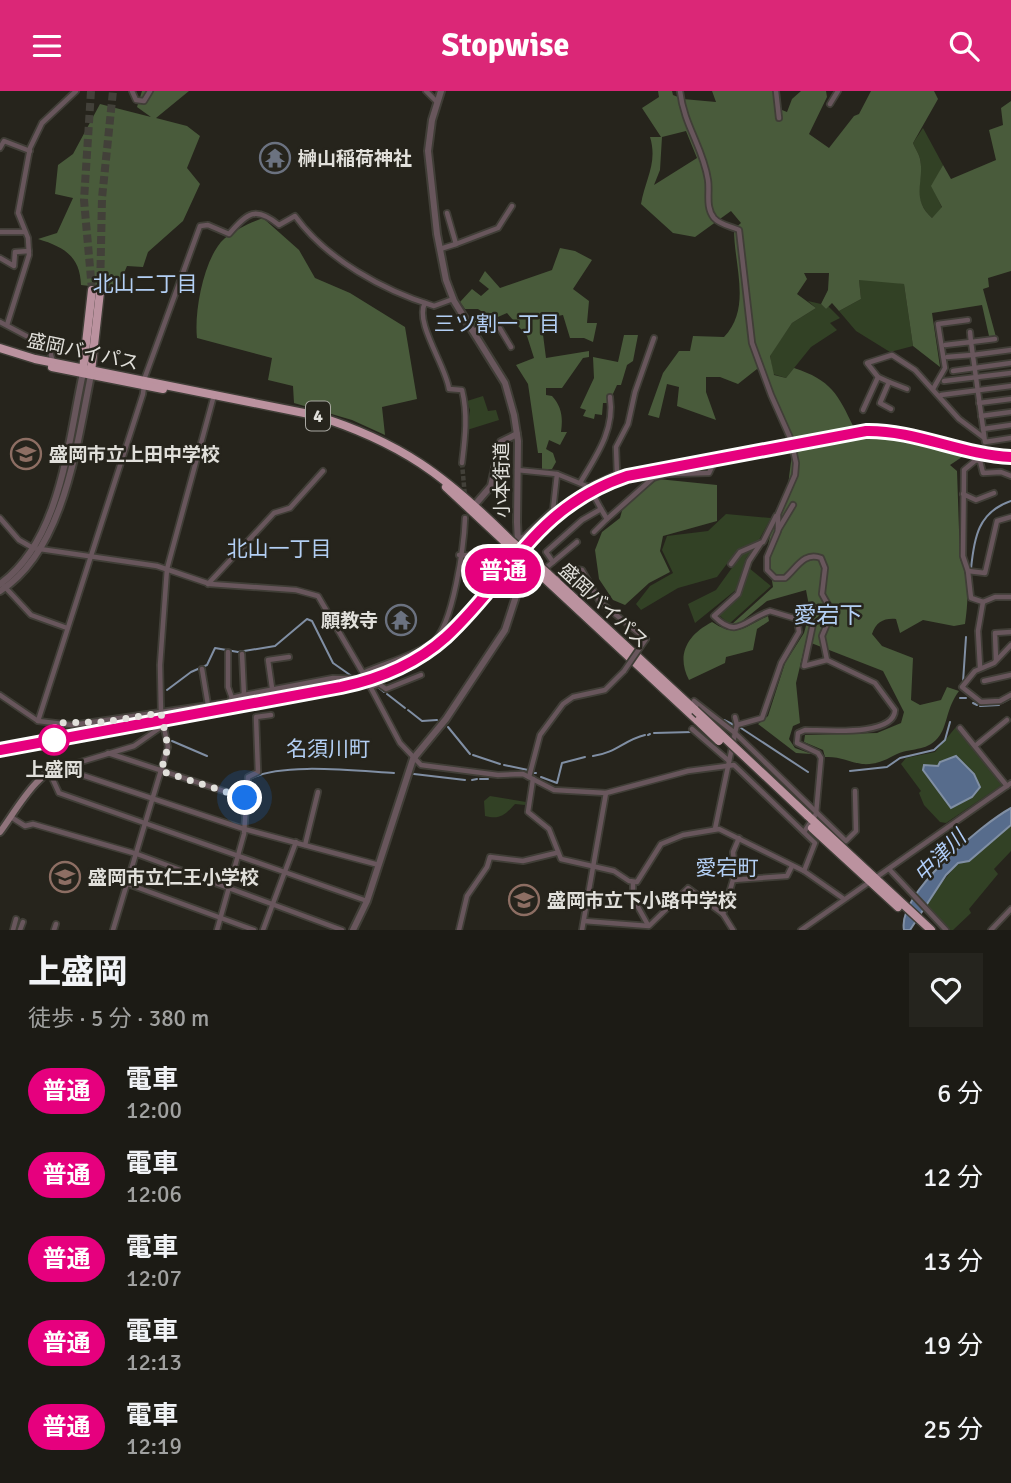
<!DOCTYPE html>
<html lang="ja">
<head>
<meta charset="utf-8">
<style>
	:root { --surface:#1c1b15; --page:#25241e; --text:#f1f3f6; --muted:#a0a1a0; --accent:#db2777 }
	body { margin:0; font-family:Signika,"Noto Sans JP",sans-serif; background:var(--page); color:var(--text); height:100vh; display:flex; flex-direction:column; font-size:26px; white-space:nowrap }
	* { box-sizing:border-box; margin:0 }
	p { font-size:23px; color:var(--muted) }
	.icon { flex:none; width:38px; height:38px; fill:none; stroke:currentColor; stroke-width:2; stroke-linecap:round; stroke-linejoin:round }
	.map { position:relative; height:839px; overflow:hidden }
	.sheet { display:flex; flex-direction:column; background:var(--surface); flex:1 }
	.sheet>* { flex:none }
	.badge { padding:0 14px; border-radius:23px; font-size:24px; line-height:46px }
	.you { position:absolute; width:35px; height:35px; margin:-18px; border:5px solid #fff; border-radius:50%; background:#1a73e8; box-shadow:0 0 0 10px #1a73e833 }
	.map>.badge { position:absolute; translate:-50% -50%; box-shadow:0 0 0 4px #fff }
	.round { display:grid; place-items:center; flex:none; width:74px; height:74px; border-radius:0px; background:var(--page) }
	.summary { display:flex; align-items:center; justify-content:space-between; height:119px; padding:0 28px }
	h1 { font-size:33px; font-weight:800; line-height:52px }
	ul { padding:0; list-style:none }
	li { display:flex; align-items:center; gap:21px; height:84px; padding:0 28px }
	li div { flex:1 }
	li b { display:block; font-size:26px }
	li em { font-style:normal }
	li .badge { min-width:77px; font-weight:700; text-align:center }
	header { display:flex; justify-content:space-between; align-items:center; height:91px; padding:0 28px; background:var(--accent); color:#fff; font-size:32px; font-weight:800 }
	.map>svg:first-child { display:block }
	.green { fill:#324125 }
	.forest { fill:#495b3b; fill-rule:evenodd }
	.water { fill:#576c8c; stroke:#808fa4; stroke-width:2 }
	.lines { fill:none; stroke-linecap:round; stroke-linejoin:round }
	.stream { stroke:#808fa4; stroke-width:2 }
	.minor-tunnel { stroke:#424039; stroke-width:4.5; stroke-dasharray:4.5 2; stroke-linecap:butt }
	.trunk-tunnel { stroke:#424039; stroke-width:8; stroke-dasharray:8 4; stroke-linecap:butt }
	.minor-casing { stroke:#403e37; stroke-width:8 }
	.tertiary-casing { stroke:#403e37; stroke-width:10 }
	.secondary-casing { stroke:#403e37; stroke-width:10 }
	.trunk-casing { stroke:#403e37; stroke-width:11 }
	.minor { stroke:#68565c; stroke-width:4.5 }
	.tertiary { stroke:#68565c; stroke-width:6 }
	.secondary { stroke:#8f737b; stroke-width:6 }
	.trunk { stroke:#bb929f; stroke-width:8 }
	.rail-casing { stroke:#cdccc6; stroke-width:4.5 }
	.rail { stroke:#26241c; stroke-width:2; stroke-dasharray:5; stroke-linecap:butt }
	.minor-bridge-casing { stroke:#403e37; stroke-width:8; stroke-linecap:butt }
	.trunk-bridge-casing { stroke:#403e37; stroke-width:11; stroke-linecap:butt }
	.minor-bridge { stroke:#68565c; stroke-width:4.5 }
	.trunk-bridge { stroke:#bb929f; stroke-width:8 }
	.line-casing { stroke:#fff; stroke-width:16 }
	.line { stroke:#e6007e; stroke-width:10 }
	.walk { stroke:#e1e0db; stroke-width:7; stroke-dasharray:0 12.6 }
	.stop-dot { fill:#fff; stroke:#e6007e; stroke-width:3.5 }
	.labels { text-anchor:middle; stroke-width:5; stroke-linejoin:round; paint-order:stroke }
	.shield { fill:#26241c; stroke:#a9a8a2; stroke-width:2 }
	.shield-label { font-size:18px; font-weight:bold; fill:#e1e0db }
	.poi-label { font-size:19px; font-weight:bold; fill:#e1e0db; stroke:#26241c; text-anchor:start }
	.street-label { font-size:19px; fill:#e1e0db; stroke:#26241c }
	.stop-label { font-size:19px; font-weight:bold; fill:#e1e0db; stroke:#26241c }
	.neighbourhood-label { font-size:21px; fill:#b3cff4; stroke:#26241c }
	.water-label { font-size:21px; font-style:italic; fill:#b0cdf8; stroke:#26241c }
	.quarter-label { font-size:23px; fill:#b3cff4; stroke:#26241c }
</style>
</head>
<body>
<header><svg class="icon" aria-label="menu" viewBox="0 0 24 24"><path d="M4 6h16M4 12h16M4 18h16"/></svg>Stopwise<svg class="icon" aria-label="search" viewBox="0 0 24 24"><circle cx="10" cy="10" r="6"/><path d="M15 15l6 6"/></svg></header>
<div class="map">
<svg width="1011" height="839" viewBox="0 0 1011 839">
	<rect width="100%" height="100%" fill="#26241c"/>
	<!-- green -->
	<g class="green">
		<path d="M923,37L943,74L932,95L942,117L932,127C909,105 925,90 920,68C919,63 915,57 913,52Z"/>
		<polygon points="876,188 904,193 913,255 890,261 856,240 839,220 861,208 859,189"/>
		<polygon points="808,210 821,213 826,218 828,215 840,227 830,232 837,239 811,256 786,287 773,283 770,264 792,232 816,217"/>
		<polygon points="483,305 488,320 496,319 499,329 467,339 470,319 467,310"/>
		<polygon points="726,423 771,427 759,449 738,458 717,486 678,497 641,519 636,513 650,495 673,482 662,459 667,445 708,440"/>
		<polygon points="753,459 746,467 737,498 695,532 688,513 716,499 742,463"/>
		<polygon points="749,477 771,495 729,533 719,524 740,504"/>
		<polygon points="956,636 1002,694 946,732 940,731 924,714 919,702 921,700 901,673 906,667 935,661"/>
		<path d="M490,705L526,711L525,714L515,713C505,724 500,729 485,725L484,710Z"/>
		<polygon points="1011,734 1011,760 994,778 998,783 969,818 971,822 953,839 948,839 925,816 926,811 958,772 969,770"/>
	</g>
	<!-- forest -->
	<g class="forest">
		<path d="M142,0H189L156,27L187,35L200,45L187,77L200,93L183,130L148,161L143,176L127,175L117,198L81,194C80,165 64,156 38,148L57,142L73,107L55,103L58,74L73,63L100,13L151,26L137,16Z"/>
		<path d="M658,0H672L673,4L683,8L716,11L712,0H774L777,27H782V19L787,21L792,8L801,0H826L827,6L809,43L829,57L854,25L859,23L871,0H934L938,8L913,52C915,57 919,63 920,68C925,90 910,107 932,127L942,116L931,95L943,74L951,88L996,69L989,39L1003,34L1001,17L1011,10V180L988,187L989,196L983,198L996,246L989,245L982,214L932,222L940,276L913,255L904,193L859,189L861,208L839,220L832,212L826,218L821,213L828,199L829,182H804L807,188L797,203L816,217L792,232L770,265L774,284L786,287L794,277C831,289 838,303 854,337L919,350L931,342L940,347L941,356L968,362L950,374L957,380L960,468C970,489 968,511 965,533L954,535L923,529L900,542L896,528C884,527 876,531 872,543L882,555L913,567L911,609L920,614L941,609L947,596L959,600C946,618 948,632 940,644C928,661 914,656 897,663C885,669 877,674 862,673C849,671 839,665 825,666L823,659L804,651L805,644L877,642L901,632L904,621L883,580L806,550L796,592L800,632L793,635L789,648L795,657L812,663L796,662L758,633L768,625L785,572L804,542L810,520L806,499L767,510L741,531L731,534L773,496L767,459L774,427L788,394L792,363L762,281L757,278L738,293L720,286H706V301L716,329L677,315L679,296L667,293L659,327L648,324L663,282L679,260H690L693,245L724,246C752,217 734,175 734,138L741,132L731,120L695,146L673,142L641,113C645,89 658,72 650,46H661L642,17L659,6ZM686,40L697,67L654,94L660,79L662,46Z"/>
		<path d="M263,127L299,159L315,187L350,202L405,236L417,308L382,316L385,344L352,329L294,312L293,295L268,289L272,267L197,247C194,221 204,166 224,148C234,139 249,132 263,127Z"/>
		<path d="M560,157L575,160L592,169L573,198L589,210L587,232H597L593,251L584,247H570L563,224L541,228L546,267L589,260V266L583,267L562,297H546V304L552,305C562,316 563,327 561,341H567L560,354L549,349L546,358L553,362L556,371L552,378H542V362H538L528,293L516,274L534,267L527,245L507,222L475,236L472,231L487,224L478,218H465L460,211L472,198L481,205L489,198L479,190L485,180L500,197L552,179Z"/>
		<polygon points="624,244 638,244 633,270 627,274 621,294 617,294 612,305 607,305 608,312 603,312 602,324 595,323 594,328 583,325 586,319 580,317 594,287 593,266 618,271"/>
		<polygon points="658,388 717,394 717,430 663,445 660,460 670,481 649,492 625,514 613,509 599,488 595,459 602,441 620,427 623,416"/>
		<path d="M768,525L769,530L757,538L753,559L726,566L725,572L689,589C676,564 687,544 712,531C738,548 743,536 768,525Z"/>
	</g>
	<!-- water -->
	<g class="water">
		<polygon points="956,665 974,683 980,696 972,706 951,717 923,679 924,674 938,675 940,671"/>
		<path d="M1011,717V734L969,770L958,772L946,784L910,839H904C897,803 982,733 1011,717Z"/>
	</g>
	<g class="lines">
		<!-- stream -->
		<g class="stream">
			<path d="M971,478C974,447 978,421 1011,410"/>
			<polyline points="368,586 371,588"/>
			<polyline points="963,591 966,546"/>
			<polyline points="378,596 384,601"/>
			<polyline points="167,599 191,581 207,574 215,557 238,561 275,555 307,528 312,530 333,572 353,586"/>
			<polyline points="387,603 405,617"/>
			<polyline points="960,607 966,607"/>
			<polyline points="973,612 977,614"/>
			<polyline points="1002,612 1011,607"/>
			<polyline points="980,615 999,614"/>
			<polyline points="408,619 422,630 437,629"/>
			<polyline points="724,629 734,634"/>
			<polyline points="448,636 470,663"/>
			<polyline points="741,637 808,681"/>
			<polyline points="654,642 692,641"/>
			<polyline points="648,644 650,643"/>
			<polyline points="172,650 207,665"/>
			<polyline points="473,664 500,673"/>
			<path d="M593,665C616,662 624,649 645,644"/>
			<polyline points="504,674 528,679"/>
			<polyline points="850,680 887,676 900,667 934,659 945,649 950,631"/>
			<polyline points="534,682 536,682"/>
			<polyline points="414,683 465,689"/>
			<polyline points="541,686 557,692 562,672 585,666"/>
			<path d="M250,688C279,671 358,680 394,682"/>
			<polyline points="480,688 488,688"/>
			<polyline points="472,689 477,688"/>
		</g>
		<!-- minor-tunnel -->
		<polyline class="minor-tunnel" points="462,372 465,406"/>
		<!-- trunk-tunnel -->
		<g class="trunk-tunnel">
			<polyline points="91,0 84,109 92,199"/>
			<polyline points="100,201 102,107 113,0"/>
		</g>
		<!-- minor casing -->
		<g class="minor-casing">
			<g id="minor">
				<polyline points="132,0 136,9 144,10 150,0"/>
				<polyline points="426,0 437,11"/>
				<path d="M680,0C684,35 703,56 708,89C710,101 705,116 714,127C720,134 731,135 739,139L752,252L771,304L791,349L796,372L795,384L778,423V440L767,466V479L775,487H785C796,478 804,460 821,467L825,477L822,503L832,521L822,545L827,569L875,592L895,619C894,646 825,639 805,639L798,642L797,652L818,662L821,667L816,723L804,741"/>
				<polyline points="776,0 779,27"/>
				<polyline points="830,13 838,0"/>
				<polyline points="0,57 4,50 30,60"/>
				<polyline points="0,141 25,141"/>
				<polyline points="456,153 498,137 512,115"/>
				<polyline points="440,158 456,153 447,122"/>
				<polyline points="0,167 14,175 15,161 29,160"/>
				<path d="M425,212C414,231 446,275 449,298L462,299C468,324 465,347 462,372"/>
				<polyline points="0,231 49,257 53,271"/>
				<polyline points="7,234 29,164 28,147 18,122 30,57 42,32 76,0"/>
				<polyline points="472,240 496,231 511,256"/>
				<polyline points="970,241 971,251 995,248"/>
				<polyline points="945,254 971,251 985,351 1011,347"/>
				<polyline points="973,264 1011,259"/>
				<polyline points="947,266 972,264"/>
				<polyline points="953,280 1011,272"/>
				<polyline points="878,286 889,291 880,312 891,318"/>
				<polyline points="944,290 1011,282"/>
				<polyline points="889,291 907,298"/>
				<polyline points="933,298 945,277 938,233 968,229"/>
				<polyline points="941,304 1011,295"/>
				<polyline points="979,312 1011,308"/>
				<polyline points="863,319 878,286 867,272 892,264 915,279 959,328 983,346"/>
				<polyline points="981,325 1011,321"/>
				<polyline points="983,338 1011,334"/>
				<polyline points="517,379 557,383"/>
				<polyline points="1011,385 1001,381 983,382 980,370 976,369 964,379 963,465 968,480 971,507 983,511 995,506 1011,506"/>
				<path d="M580,392C596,365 615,339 610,306"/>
				<polyline points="963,403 976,409 994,402"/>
				<polyline points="0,427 19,449 33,457 157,475 210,493 296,499 318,505 363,582 400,652 421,674 498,684 523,683 554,699 606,702 688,680 734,674 815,752 804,780"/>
				<polyline points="607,428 653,387 667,383 709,382 716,367 736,363"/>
				<polyline points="778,439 793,414"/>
				<polyline points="594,441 607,428 601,418"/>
				<polyline points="516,449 525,445 553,419 557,383 589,396 617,383 616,356 628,333 635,301 654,247"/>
				<path d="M761,452L749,470L738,503L714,525C737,549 745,528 770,520L797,528"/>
				<polyline points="459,464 505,466 512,456"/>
				<polyline points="553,471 546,461 582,429 601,418 594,405"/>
				<polyline points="731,473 740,461 763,451 776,425"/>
				<polyline points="547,476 577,451"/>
				<polyline points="968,480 985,482 997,430 1011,426"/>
				<polyline points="556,489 570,477 582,479 600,511 646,548"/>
				<polyline points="208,493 274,422 290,417 323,380"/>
				<polyline points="520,493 534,487"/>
				<polyline points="4,495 31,524 67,537"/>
				<polyline points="1011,554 994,572 975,580 962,596 981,611 1000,610 1011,604"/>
				<polyline points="228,561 228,596 232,607"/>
				<polyline points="242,563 244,604"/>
				<polyline points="996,569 995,542 1011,541"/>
				<polyline points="980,576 978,540 983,511"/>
				<polyline points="202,578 208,614"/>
				<path d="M363,582C385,572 414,565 433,551C453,535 464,454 465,427"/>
				<polyline points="984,590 1011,584"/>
				<polyline points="371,596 379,593 386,598 421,584"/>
				<polyline points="272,597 268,569 289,566"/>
				<polyline points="0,604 38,630 72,634 229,611 232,607 244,604 333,587 366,588"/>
				<polyline points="694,610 735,642 737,634 762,627 781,572 799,541 797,528 810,528 813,533 804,575 827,569"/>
				<polyline points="735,626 737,634"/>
				<path d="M38,630L143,303L145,286L200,135L208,134L229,143C248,121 256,115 279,134L295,125C326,168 384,200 434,215L453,208"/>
				<polyline points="960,637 1007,695"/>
				<polyline points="692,638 729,670"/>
				<polyline points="975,655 1007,629"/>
				<polyline points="108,662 245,707"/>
				<polyline points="67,675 73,681 244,738 379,774"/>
				<polyline points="67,675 134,655 164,634"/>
				<polyline points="49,680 59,702 367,810"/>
				<polyline points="529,686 540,644 563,613 573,606 605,599 624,580"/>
				<polyline points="533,688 528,721 549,738 561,768 614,780 629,790 637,791 661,753 683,744 719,738 804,780 844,808"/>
				<polyline points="11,726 25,735 33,733 137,763 342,839"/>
				<polyline points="715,738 735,642 846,750 856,740 855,700"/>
				<polyline points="305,754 318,701"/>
				<polyline points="889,778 946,839"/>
				<polyline points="736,789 733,761 739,747"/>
				<polyline points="633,792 633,807 648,834"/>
				<polyline points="128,793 254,839"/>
				<polyline points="723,823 733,789 787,785 792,775"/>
				<polyline points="584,830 649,835 688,797 723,823 733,839"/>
				<polyline points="13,839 16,828"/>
				<polyline points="20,839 23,831"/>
				<polyline points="54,839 56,833"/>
				<polyline points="113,839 168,656 161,622 160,574 167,478 213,308"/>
				<polyline points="217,839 244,743 248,686 258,681 256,626 271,624"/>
				<polyline points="263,839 296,751"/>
				<polyline points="459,839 467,805 487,776 490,766 523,770 556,762"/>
				<polyline points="582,839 606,702"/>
				<polyline points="801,839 1011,692"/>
				<polyline points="991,839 1011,818"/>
			</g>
		</g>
		<!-- tertiary casing -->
		<g class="tertiary-casing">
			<g id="tertiary">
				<polyline points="473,416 491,395 501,351 517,343"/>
				<path d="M0,493C61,449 68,350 83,282"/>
				<path d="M0,500C64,460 77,353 91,284"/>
				<polyline points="353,839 367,810 413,668 446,628 505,539 520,493 517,431 518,350 514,324 505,292 454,210 446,189 437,143 428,60 432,29 441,0"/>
			</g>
		</g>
		<!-- secondary casing -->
		<g class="secondary-casing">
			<path id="secondary" d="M0,741C16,720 39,675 67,675"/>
		</g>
		<!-- trunk casing -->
		<g class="trunk-casing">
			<g id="trunk">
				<path d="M0,257L35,268L314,324C401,351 446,385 509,448"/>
				<polyline points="52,276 163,298"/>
				<polyline points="83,279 92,199"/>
				<polyline points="91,281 100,201"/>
				<polyline points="446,396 505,451"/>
				<polyline points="547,482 695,619"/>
				<polyline points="543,486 698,630"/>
				<polyline points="807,724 931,839"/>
				<polyline points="812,737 898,816"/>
			</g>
		</g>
		<!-- minor -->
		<use href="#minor" class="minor"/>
		<!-- tertiary -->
		<use href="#tertiary" class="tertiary"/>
		<!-- secondary -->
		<use href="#secondary" class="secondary"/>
		<!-- trunk -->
		<use href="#trunk" class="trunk"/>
		<!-- rail casing -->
		<g class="rail-casing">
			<g id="rail">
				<polyline points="876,340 984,364 1011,366"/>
				<path d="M0,659L341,596C423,578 458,535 509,473C526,452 543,431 565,415C606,386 653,378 701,368"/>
			</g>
		</g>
		<!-- rail -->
		<use href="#rail" class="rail"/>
		<!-- minor-bridge casing -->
		<g class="minor-bridge-casing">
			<polyline id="minor-bridge" points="624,580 646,548"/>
		</g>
		<!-- trunk-bridge casing -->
		<g class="trunk-bridge-casing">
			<g id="trunk-bridge">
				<polyline points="509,448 547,482"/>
				<polyline points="505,451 543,486"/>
				<polyline points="695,619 807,724"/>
				<polyline points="698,630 719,650"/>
			</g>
		</g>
		<!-- minor-bridge -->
		<use href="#minor-bridge" class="minor-bridge"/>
		<!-- trunk-bridge -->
		<use href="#trunk-bridge" class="trunk-bridge"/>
	</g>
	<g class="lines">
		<!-- line casing -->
		<g class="line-casing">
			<path id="line" d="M0,659L341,596C379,588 416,573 446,546C512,485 533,417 627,385L866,340C915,339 962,364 1011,366"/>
		</g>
		<!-- line -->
		<use href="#line" class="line"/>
		<!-- walk -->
		<polyline class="walk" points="54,649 55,632 104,631 161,622 168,656 161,680 245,707"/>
	</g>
	<!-- icons -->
	<defs>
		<g id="temple-ring" transform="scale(1.575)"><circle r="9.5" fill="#26241c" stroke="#6b7280" stroke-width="1.5"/><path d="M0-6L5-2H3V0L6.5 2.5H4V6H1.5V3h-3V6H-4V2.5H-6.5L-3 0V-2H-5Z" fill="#6b7280"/></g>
		<g id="school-ring" transform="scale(1.575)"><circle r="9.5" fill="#26241c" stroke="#8d6e63" stroke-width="1.5"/><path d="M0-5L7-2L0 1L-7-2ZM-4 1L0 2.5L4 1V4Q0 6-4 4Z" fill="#8d6e63"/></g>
	</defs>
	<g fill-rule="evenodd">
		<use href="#temple-ring" x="275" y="67"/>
		<use href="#school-ring" x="26" y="363"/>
		<use href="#temple-ring" x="401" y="529"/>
		<use href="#school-ring" x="65" y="786"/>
		<use href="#school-ring" x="524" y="809"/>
	</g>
	<!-- markers -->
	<circle class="stop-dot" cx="54" cy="649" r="14"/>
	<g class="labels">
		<!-- shield labels -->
		<rect class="shield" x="306" y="310.5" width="24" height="29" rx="5"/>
		<g class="shield-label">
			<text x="318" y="331">4</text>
		</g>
		<!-- poi labels -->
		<g class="poi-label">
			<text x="298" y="74">榊山稲荷神社</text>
			<text x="49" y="370">盛岡市立上田中学校</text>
			<text x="378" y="536" text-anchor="end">願教寺</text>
			<text x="88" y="793">盛岡市立仁王小学校</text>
			<text x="547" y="816">盛岡市立下小路中学校</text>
		</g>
		<!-- street labels -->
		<g class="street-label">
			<text transform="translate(83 260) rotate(12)" y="7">盛岡バイパス</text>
			<text transform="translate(501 389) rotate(-90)" y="7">小本街道</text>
			<text transform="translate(604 514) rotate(43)" y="7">盛岡バイパス</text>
		</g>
		<!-- stop labels -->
		<g class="stop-label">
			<text x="54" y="685">上盛岡</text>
		</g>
		<!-- neighbourhood labels -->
		<g class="neighbourhood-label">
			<text x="145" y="200">北山二丁目</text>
			<text x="497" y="240">三ツ割一丁目</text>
			<text x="279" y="465">北山一丁目</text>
			<text x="328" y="665">名須川町</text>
			<text x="727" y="784">愛宕町</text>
		</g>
		<!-- water labels -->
		<g class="water-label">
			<text transform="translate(940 765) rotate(-45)" y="7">中津川</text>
		</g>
		<!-- quarter labels -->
		<g class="quarter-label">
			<text x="828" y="532">愛宕下</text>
		</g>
	</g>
</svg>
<div class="you" style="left:245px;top:707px"></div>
<b class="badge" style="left:503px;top:480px;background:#e6007e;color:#fff">普通</b>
</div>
<section class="sheet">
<div class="summary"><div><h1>上盛岡</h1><p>徒歩 · 5 分 · 380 m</p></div><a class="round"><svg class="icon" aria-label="heart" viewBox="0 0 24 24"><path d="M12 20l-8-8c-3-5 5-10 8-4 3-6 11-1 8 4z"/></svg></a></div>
<ul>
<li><span class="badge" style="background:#e6007e;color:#fff">普通</span><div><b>電車</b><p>12:00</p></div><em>6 分</em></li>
<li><span class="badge" style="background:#e6007e;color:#fff">普通</span><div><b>電車</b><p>12:06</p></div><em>12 分</em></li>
<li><span class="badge" style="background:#e6007e;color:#fff">普通</span><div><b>電車</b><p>12:07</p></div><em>13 分</em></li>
<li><span class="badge" style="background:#e6007e;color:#fff">普通</span><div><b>電車</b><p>12:13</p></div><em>19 分</em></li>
<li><span class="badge" style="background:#e6007e;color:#fff">普通</span><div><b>電車</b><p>12:19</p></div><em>25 分</em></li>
</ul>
</section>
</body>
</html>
